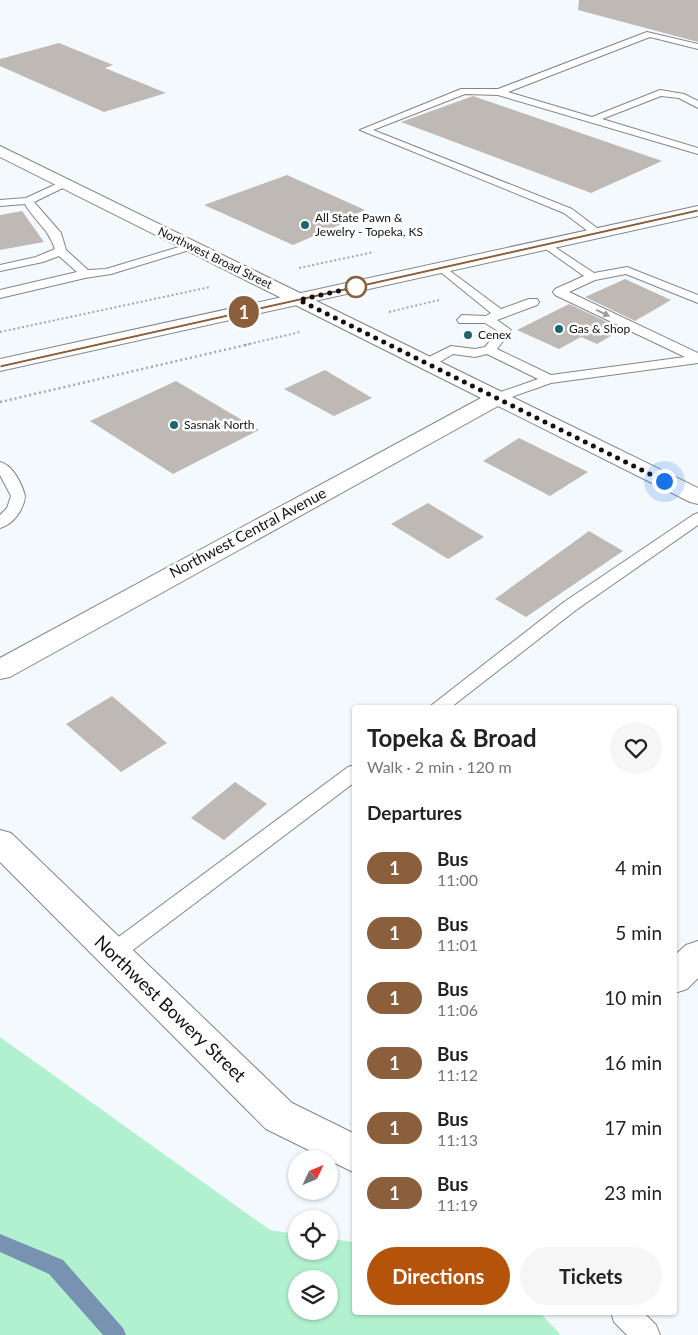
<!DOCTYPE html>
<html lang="en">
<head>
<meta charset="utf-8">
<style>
	:root { --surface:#fff; --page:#f6f6f6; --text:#222; --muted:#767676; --accent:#b45309 }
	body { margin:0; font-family:Lato,sans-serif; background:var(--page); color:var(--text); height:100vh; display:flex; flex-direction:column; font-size:19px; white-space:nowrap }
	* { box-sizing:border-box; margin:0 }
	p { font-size:16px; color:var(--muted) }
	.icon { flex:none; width:28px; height:28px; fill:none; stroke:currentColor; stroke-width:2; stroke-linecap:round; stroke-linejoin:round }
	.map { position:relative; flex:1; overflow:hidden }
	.panel { position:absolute; left:352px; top:705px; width:325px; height:610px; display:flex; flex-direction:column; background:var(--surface); border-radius:5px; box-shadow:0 1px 4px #0004 }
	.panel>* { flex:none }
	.badge { padding:0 10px; border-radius:16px; font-size:18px; line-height:32px }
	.needle { width:32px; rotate:46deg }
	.fabs { position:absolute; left:288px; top:1150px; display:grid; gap:10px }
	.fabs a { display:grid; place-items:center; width:50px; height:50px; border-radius:50%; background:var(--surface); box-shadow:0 1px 4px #0004; font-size:25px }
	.you { position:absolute; width:25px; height:25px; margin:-12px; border:4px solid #fff; border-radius:50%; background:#1a73e8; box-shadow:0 0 0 8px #1a73e833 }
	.map>.badge { position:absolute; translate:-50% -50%; box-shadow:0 0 0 2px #fff }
	h2 { padding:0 15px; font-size:19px; line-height:45px }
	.round { display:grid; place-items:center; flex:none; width:52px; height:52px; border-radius:26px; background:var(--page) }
	.summary { display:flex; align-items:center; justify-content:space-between; height:85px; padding:0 15px }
	h1 { font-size:24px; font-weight:700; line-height:38px }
	.cta { display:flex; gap:10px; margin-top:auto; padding:10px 15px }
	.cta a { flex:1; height:58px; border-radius:30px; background:var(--accent); color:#fff; font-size:20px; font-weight:700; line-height:58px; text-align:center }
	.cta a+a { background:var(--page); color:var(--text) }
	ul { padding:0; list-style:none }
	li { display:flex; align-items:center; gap:15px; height:65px; padding:0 15px }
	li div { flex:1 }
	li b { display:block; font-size:19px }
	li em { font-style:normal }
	li .badge { min-width:55px; font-weight:700; text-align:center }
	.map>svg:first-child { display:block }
	.green { fill:#b1f1cf; fill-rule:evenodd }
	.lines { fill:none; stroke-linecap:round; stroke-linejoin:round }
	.stream { fill:#7892b2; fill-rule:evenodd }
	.building { fill:#bfb9b5 }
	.service-casing { stroke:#82868b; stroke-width:2 }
	.minor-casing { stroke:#82868b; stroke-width:2 }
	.primary-casing { stroke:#82868b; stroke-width:2 }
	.path-far1 { stroke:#a5a8ac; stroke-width:2; stroke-dasharray:2 2.5; stroke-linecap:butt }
	.path { stroke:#a5a8ac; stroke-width:2.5; stroke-dasharray:2 3; stroke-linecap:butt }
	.service { fill:#fff; fill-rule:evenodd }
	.minor { fill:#fff; fill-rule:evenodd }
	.primary { fill:#fff; fill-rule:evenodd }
	.oneway { fill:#a0a0a1 }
	.line { fill:#8b5e3c; stroke:#fff }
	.walk { stroke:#111214; stroke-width:5; stroke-dasharray:0 9 }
	.poi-dot { fill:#1a676d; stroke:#fff; stroke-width:2 }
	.stop-dot { fill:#fff; stroke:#8b5e3c; stroke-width:2.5 }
	.labels { text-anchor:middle; stroke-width:5; stroke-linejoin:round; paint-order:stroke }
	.far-poi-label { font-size:12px; fill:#111214; stroke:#fff; text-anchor:start }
	.far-street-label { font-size:12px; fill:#111214; stroke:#fff }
	.street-label { font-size:15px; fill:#111214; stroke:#fff }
	.near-street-label { font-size:18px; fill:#111214; stroke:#fff }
</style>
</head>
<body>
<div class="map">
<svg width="698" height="1335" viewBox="0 0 698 1335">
	<rect width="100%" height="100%" fill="#f4f9fe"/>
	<!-- green -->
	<path class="green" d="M0,1037L270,1230L296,1234V1251H329V1239L355,1242V1312L540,1313L561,1335H0ZM296,1279H329V1311H296Z"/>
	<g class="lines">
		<!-- stream -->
		<polygon class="stream" points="0,1234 63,1260 123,1328 126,1335 103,1335 49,1274 0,1252"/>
	</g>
	<!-- building -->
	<g class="building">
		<polygon points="579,0 698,0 698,42 578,10"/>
		<polygon points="59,43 113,65 105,68 166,93 104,112 0,66 0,59"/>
		<polygon points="473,96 662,161 591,193 401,122"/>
		<polygon points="287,175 365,210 342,220 346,222 293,245 204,205"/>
		<polygon points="22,211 44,242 0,250 0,215"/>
		<polygon points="625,279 671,300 635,321 585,297"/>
		<polygon points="569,304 622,329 597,344 581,337 559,349 517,330"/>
		<polygon points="325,370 372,398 334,416 284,389"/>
		<polygon points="176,381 259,430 173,474 90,421"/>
		<polygon points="519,438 588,472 550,496 483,461"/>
		<polygon points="428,503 484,537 448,559 391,524"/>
		<polygon points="589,531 623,551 526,617 495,599"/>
		<polygon points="112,696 167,743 121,772 66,724"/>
		<polygon points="235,782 267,804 224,840 191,818"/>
	</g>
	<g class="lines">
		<!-- service casing -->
		<g class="service-casing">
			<g id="service">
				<polygon points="647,32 698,44 698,49 650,37 508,92 592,117 660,90 684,94 698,101 698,108 679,98 661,96 602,119 698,148 698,154 498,95 465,94 373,130 572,209 601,231 601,235 593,235 564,213 360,130 461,89 498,89"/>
				<path d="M65,180L69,181V185L34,202L61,233L66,250L88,270L106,269L192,243L198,246L196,248L111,274L85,278L0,298V290L77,272L59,256L43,262L0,271V265L36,257L55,249C48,228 36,223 25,204L0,206V200L26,198Z"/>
				<polygon points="547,242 594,273 627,267 698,295 698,303 626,274 595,280 569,292 698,353 698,363 551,383 497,402 492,401 490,398 492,395 538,379 487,354 475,357 453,354 433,366 423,366 422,363 423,360 451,346 475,349 485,347 498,331 485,323 459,323 457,320 462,315 486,316 491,313 438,270 438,266 442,265 501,309 529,299 537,299 539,302 537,305 497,320 511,330 497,349 551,375 685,357 555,295 553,292 555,289 584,276 543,247 543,243"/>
				<path d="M0,462C13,465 22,484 25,496C24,509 14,524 0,528V515L7,508L11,496L0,475Z"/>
				<polygon points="698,513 698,525 576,610 450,708 428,708 564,602 693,515"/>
				<polygon points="355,765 355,782 121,959 113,962 105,959 102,953 105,947 348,767"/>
				<polygon points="611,1312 643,1312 656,1325 660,1335 627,1335 614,1322"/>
			</g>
		</g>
		<!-- minor casing -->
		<g class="minor-casing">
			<g id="minor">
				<polygon points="0,146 698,488 698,504 690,502 498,406 10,677 0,679 0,658 481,398 0,157"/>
				<polygon points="0,830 11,833 292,1103 355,1134 355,1173 266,1129 0,862"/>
				<polygon points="698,941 698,978 687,989 675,993 675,955 686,945"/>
			</g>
		</g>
		<!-- primary casing -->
		<g class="primary-casing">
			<polygon id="primary" points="698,206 698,216 0,371 0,359"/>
		</g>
		<!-- path-far1 -->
		<g class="path-far1">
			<polyline points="299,268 374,252"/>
			<polyline points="389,312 439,300"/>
			<polyline points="0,332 210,287"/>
			<polyline points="245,345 300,332"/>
		</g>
		<!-- path -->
		<polyline class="path" points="0,402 250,344"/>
		<!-- service -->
		<use href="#service" class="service"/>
		<!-- minor -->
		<use href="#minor" class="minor"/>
		<!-- primary -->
		<use href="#primary" class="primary"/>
	</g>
	<!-- one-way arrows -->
	<defs><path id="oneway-solid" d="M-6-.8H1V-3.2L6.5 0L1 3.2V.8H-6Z" transform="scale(1.25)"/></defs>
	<use class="oneway" href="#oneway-solid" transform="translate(603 313) rotate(25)"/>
	<!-- line -->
	<polygon class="line" points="698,209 698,212 0,368 0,365"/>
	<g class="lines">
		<!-- walk -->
		<polyline class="walk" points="356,287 299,300 664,481"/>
	</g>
	<!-- markers -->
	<g class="poi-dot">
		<circle cx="305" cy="225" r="5"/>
		<circle cx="559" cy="329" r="5"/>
		<circle cx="468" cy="335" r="5"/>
		<circle cx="174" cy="425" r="5"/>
	</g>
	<circle class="stop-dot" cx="356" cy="287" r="10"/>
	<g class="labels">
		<!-- far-poi labels -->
		<g class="far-poi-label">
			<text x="315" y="222">All State Pawn &amp;<tspan x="315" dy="14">Jewelry - Topeka, KS</tspan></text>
			<text x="569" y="333">Gas &amp; Shop</text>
			<text x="478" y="339">Cenex</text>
			<text x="184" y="429">Sasnak North</text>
		</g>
		<!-- far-street labels -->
		<g class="far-street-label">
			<text transform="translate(215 258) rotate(26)" y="4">Northwest Broad Street</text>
		</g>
		<!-- street labels -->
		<g class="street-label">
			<text transform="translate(248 533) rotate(-28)" y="5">Northwest Central Avenue</text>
		</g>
		<!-- near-street labels -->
		<g class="near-street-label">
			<text transform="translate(170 1009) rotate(44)" y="6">Northwest Bowery Street</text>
		</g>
	</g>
</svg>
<div class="fabs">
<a><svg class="needle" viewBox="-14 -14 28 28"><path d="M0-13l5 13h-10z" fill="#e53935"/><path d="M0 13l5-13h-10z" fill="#767676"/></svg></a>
<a><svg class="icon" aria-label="locate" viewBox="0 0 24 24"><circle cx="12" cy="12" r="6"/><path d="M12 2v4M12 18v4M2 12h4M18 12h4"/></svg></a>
<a><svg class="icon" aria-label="layers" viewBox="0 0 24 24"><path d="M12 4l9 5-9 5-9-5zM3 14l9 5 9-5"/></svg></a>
</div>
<div class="you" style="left:664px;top:481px"></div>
<b class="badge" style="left:244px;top:312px;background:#8b5e3c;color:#fff">1</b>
<section class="panel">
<div class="summary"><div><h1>Topeka &amp; Broad</h1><p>Walk · 2 min · 120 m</p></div><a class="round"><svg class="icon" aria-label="heart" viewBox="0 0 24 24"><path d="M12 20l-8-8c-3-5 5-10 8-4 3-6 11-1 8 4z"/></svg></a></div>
<h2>Departures</h2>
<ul>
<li><span class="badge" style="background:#8b5e3c;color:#fff">1</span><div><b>Bus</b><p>11:00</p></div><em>4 min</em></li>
<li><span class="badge" style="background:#8b5e3c;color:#fff">1</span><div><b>Bus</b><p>11:01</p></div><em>5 min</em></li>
<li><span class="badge" style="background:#8b5e3c;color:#fff">1</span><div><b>Bus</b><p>11:06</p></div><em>10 min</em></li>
<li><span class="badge" style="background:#8b5e3c;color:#fff">1</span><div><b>Bus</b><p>11:12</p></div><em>16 min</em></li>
<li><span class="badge" style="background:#8b5e3c;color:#fff">1</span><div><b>Bus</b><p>11:13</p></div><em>17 min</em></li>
<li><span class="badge" style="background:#8b5e3c;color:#fff">1</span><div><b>Bus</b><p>11:19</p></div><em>23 min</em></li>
</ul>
<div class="cta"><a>Directions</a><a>Tickets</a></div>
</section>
</div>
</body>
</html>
